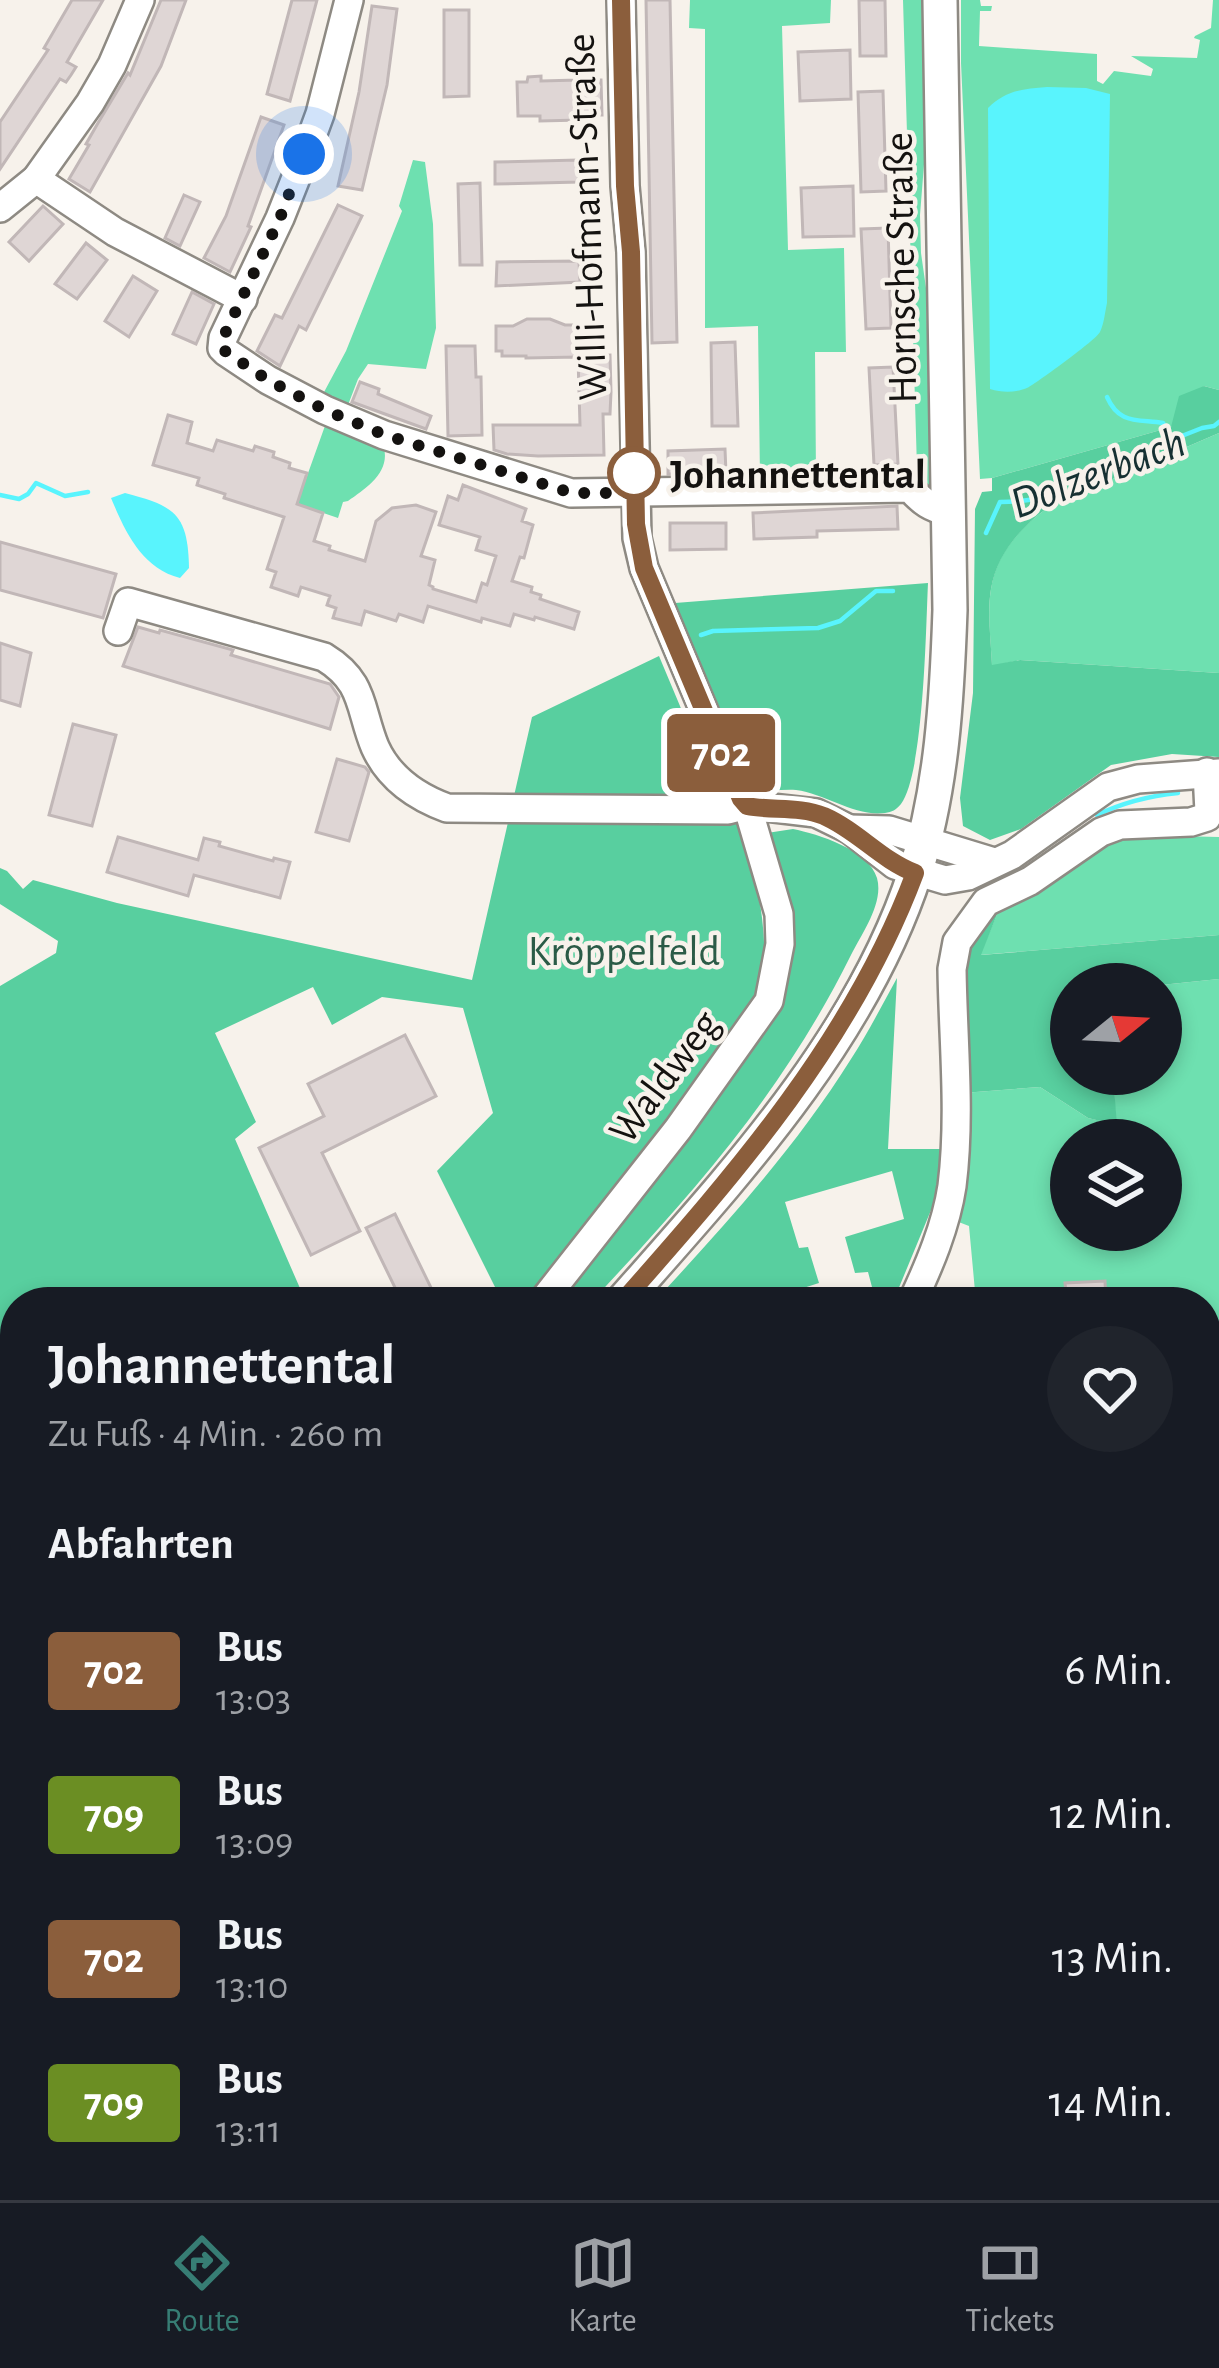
<!DOCTYPE html>
<html lang="de">
<head>
<meta charset="utf-8">
<style>
	:root { --surface:#171b24; --page:#20242c; --text:#f1f3f6; --muted:#9ea1a6; --line:#363941; --accent:#377d74 }
	body { margin:0; font-family:"Alegreya Sans",sans-serif; background:var(--page); color:var(--text); height:100vh; display:flex; flex-direction:column; font-size:45px; white-space:nowrap }
	* { box-sizing:border-box; margin:0 }
	p { font-size:39px; color:var(--muted) }
	.icon { flex:none; width:66px; height:66px; fill:none; stroke:currentColor; stroke-width:2; stroke-linecap:round; stroke-linejoin:round }
	.map { position:relative; flex:1; overflow:hidden }
	.details { position:absolute; left:0px; top:1287px; width:1221px; height:915px; display:flex; flex-direction:column; background:var(--surface); border-radius:48px 48px 0 0; box-shadow:0 6px 18px #0003 }
	.details>* { flex:none }
	.badge { padding:0 24px; border-radius:9px; font-size:42px; line-height:78px }
	.needle { width:78px; rotate:72deg }
	.controls { position:absolute; left:1050px; top:963px; display:grid; gap:24px }
	.controls a { display:grid; place-items:center; width:132px; height:132px; border-radius:50%; background:var(--surface); box-shadow:0 6px 18px #0003; font-size:60px }
	.you { position:absolute; width:60px; height:60px; margin:-30px; border:9px solid #fff; border-radius:50%; background:#1a73e8; box-shadow:0 0 0 18px #1a73e833 }
	.map>.badge { position:absolute; translate:-50% -50%; box-shadow:0 0 0 6px #fff }
	h2 { padding:0 48px; font-size:45px; line-height:108px }
	.round { display:grid; place-items:center; flex:none; width:126px; height:126px; border-radius:63px; background:var(--page) }
	.summary { display:flex; align-items:center; justify-content:space-between; height:204px; padding:0 48px }
	h1 { font-size:57px; font-weight:600; line-height:90px }
	ul { padding:0; list-style:none }
	li { display:flex; align-items:center; gap:36px; height:144px; padding:0 48px }
	li div { flex:1 }
	li b { display:block; font-size:45px }
	li em { font-style:normal }
	li .badge { min-width:132px; font-weight:700; text-align:center }
	.tabs { display:flex; justify-content:space-around; align-items:center; height:168px; border-top:3px solid var(--line); background:var(--surface); font-size:33px; color:var(--muted) }
	.tabs a { display:grid; justify-items:center; gap:6px }
	.tabs .active { color:var(--accent) }
	.map>svg:first-child { display:block }
	.green { fill:#6ee0b0; fill-rule:evenodd }
	.forest { fill:#58cf9f }
	.water { fill:#59f4fd }
	.lines { fill:none; stroke-linecap:round; stroke-linejoin:round }
	.stream { stroke:#59f4fd; stroke-width:4.5 }
	.river { stroke:#59f4fd; stroke-width:30 }
	.building { fill:#dfd6d5; stroke:#c1b7b7; stroke-width:3 }
	.minor-casing { stroke:#8e8a83; stroke-width:32 }
	.major-casing { stroke:#8e8a83; stroke-width:38 }
	.minor { stroke:#fff; stroke-width:27 }
	.major { stroke:#fff; stroke-width:33 }
	.rail-casing { stroke:#474441; stroke-width:9 }
	.rail { stroke:#f7f2eb; stroke-width:4.5; stroke-dasharray:14; stroke-linecap:butt }
	.line-casing { stroke:#fff; stroke-width:27 }
	.line { stroke:#8b5e3c; stroke-width:18 }
	.walk { stroke:#141210; stroke-width:12; stroke-dasharray:0 21.6 }
	.stop-dot { fill:#fff; stroke:#8b5e3c; stroke-width:6 }
	.labels { text-anchor:middle; stroke-width:9; stroke-linejoin:round; paint-order:stroke }
	.street-label { font-size:42px; fill:#141210; stroke:#f7f2eb }
	.stop-label { font-size:42px; font-weight:bold; fill:#141210; stroke:#f7f2eb; text-anchor:start }
	.park-label { font-size:42px; fill:#2b5b47; stroke:#f7f2eb }
	.water-label { font-size:45px; font-style:italic; fill:#163032; stroke:#f7f2eb }
</style>
</head>
<body>
<div class="map">
<svg width="1219" height="2200" viewBox="0 0 1219 2200">
	<rect width="100%" height="100%" fill="#f7f2eb"/>
	<!-- green -->
	<g class="green">
		<polygon points="690,0 831,0 830,23 782,26 788,250 844,248 846,352 815,352 816,477 760,479 758,326 705,328 705,29 689,28"/>
		<polygon points="903,0 923,0 926,139 920,215 921,253 926,288 931,492 919,488 917,468"/>
		<polygon points="961,0 980,0 981,6 992,6 991,11 980,11 979,46 1097,54 1097,81 1103,84 1114,71 1151,76 1153,69 1131,56 1197,58 1200,40 1194,38 1195,36 1211,28 1213,0 1219,0 1219,390 1204,386 1171,427 992,478 980,479 961,63"/>
		<polygon points="413,160 425,162 433,224 436,328 426,369 368,364 358,379 348,405 323,394 346,351 402,211 399,206"/>
		<path d="M326,423L384,448C390,473 366,488 348,501L343,502L338,518L297,504Z"/>
		<path d="M1219,433V673L1020,660L992,666C991,642 987,614 991,589C996,553 1022,526 1050,506Z"/>
		<polygon points="1136,835 1219,837 1219,935 980,955 998,912 1044,887 1115,840"/>
		<path d="M1219,979V1409L1206,1416V1302H976L969,1226L956,1221L963,1093L1040,1087L1088,1118L1116,1124L1113,1074H1161V985ZM1071,1140H1161V1230H1071Z"/>
	</g>
	<!-- forest -->
	<g class="forest">
		<path d="M1204,386L1219,390V433L1050,506C1022,526 997,553 991,589C987,613 991,641 992,665L1020,660L1219,673V757L1172,754L1111,765L1021,829L990,840L963,826L960,798L973,693L975,509L982,492L992,491V478L1171,427L1179,396Z"/>
		<path d="M928,583C926,626 924,773 901,804C896,810 892,812 885,813C855,817 826,794 796,790C783,789 771,792 759,789L751,782L675,603Z"/>
		<path d="M659,656L727,818L737,819C756,869 774,945 758,997L671,1123L527,1302H493L495,1287L437,1171L493,1113L463,1008L382,997L332,1025L313,987L215,1033L256,1122L235,1139L306,1302H15V1985L0,1993V986L56,953L58,941L0,904V868L7,871L23,889L33,880L117,903L472,980L532,717Z"/>
		<path d="M793,829C818,834 869,850 877,878C884,903 862,933 851,955C783,1092 695,1191 591,1302H556L771,1012L767,833Z"/>
		<polygon points="998,912 981,955 1219,935 1219,979 1161,985 1071,984 1071,1074 1113,1074 1117,1125 1088,1118 1040,1087 963,1093 964,970 973,940"/>
		<path d="M897,978L888,1149H942L941,1186L893,1302H876L868,1272L855,1273L845,1237L904,1219L892,1171L785,1202L799,1248L808,1247L819,1283L760,1302H654C725,1225 796,1147 851,1059C868,1033 882,1005 897,978Z"/>
		<polygon points="1219,2044 1219,2200 1104,2200 1126,2190 1125,2187 1206,2187 1206,2058"/>
	</g>
	<!-- water -->
	<g class="water">
		<path d="M1047,87L1086,88L1110,94L1107,303C1105,312 1104,324 1100,332C1096,340 1039,381 1029,387C1016,393 1003,393 990,389L988,108C1006,90 1023,89 1047,87Z"/>
		<path d="M125,493C174,506 188,513 189,568L180,578C141,568 125,531 111,498Z"/>
	</g>
	<g class="lines">
		<!-- stream -->
		<g class="stream">
			<path d="M1107,397C1119,424 1136,419 1163,423L1174,441"/>
			<polyline points="0,495 19,499 28,494 36,483 65,496 88,492"/>
			<path d="M986,533L1000,502C1028,502 1052,499 1069,476C1090,486 1092,480 1107,464C1119,468 1123,466 1131,456L1202,428L1214,426L1219,422"/>
			<polyline points="701,635 713,631 818,628 840,621 876,591 893,591"/>
			<path d="M1097,815C1124,802 1148,796 1178,793"/>
		</g>
		<!-- river -->
		<g class="river">
			<polyline points="1206,2107 1219,2095"/>
			<polyline points="1194,2200 1200,2193 1199,2187"/>
		</g>
	</g>
	<!-- building -->
	<g class="building">
		<polygon points="72,0 103,0 67,62 76,67 71,75 66,82 60,79 0,169 0,122 48,50 44,48"/>
		<polygon points="161,0 186,0 161,66 90,192 69,179 89,145 86,144 98,123 128,73 130,75"/>
		<polygon points="292,0 317,0 290,101 267,94"/>
		<polygon points="646,0 670,0 677,342 652,343"/>
		<polygon points="859,0 885,0 886,56 860,56"/>
		<polygon points="372,6 397,9 387,85 362,190 338,186 359,92"/>
		<polygon points="444,10 469,10 469,96 444,97"/>
		<polygon points="850,50 851,99 800,101 798,52"/>
		<polygon points="578,75 592,75 592,80 601,80 602,115 580,115 580,120 540,121 540,116 518,116 517,82 527,82 528,77 541,76 541,81 578,80"/>
		<polygon points="883,91 886,191 861,192 858,92"/>
		<polygon points="261,117 284,125 248,226 251,227 230,272 204,258 226,216"/>
		<polygon points="578,160 579,182 495,184 495,162"/>
		<polygon points="480,183 482,265 460,265 458,184"/>
		<polygon points="853,186 854,236 803,237 801,188"/>
		<polygon points="184,195 200,202 180,246 165,238"/>
		<polygon points="338,205 362,216 306,330 299,326 280,366 257,351 275,315 282,318"/>
		<polygon points="43,206 63,224 29,261 9,242"/>
		<polygon points="888,228 891,328 866,329 861,229"/>
		<polygon points="86,243 107,260 77,299 55,284"/>
		<polygon points="579,261 580,282 496,286 497,262"/>
		<polygon points="133,276 157,291 129,337 105,321"/>
		<polygon points="192,292 214,304 196,344 173,334"/>
		<polygon points="527,319 550,319 565,325 582,325 583,356 610,355 611,392 610,414 603,414 604,455 538,456 507,454 494,450 493,425 580,425 578,357 526,358 526,356 502,356 502,351 496,351 496,326 513,326"/>
		<polygon points="735,342 738,426 712,426 711,343"/>
		<polygon points="446,346 475,346 476,377 481,377 482,435 448,436"/>
		<polygon points="893,367 898,464 874,465 869,368"/>
		<polygon points="360,382 379,389 378,394 431,416 426,429 352,402"/>
		<polygon points="168,415 192,422 187,443 213,451 217,440 253,451 255,446 274,452 273,457 290,463 289,468 307,473 297,504 323,513 314,541 330,546 329,550 365,561 376,521 392,508 416,505 436,512 421,556 435,560 429,585 433,587 433,589 476,602 482,583 487,585 496,556 476,550 480,537 439,525 448,496 458,500 463,485 526,509 522,521 533,525 524,558 520,557 512,581 532,587 531,592 541,595 540,599 579,612 574,629 535,617 534,620 514,614 510,626 482,618 481,622 428,606 423,622 399,614 396,621 365,611 361,625 333,618 336,608 327,605 330,596 301,587 298,596 271,587 276,572 267,569 284,517 224,498 225,494 197,485 199,478 153,465"/>
		<polygon points="725,449 726,473 668,474 668,451"/>
		<polygon points="897,506 898,529 817,531 817,537 754,539 753,513"/>
		<polygon points="670,523 726,523 726,549 670,550"/>
		<polygon points="0,542 116,574 103,618 0,590"/>
		<polygon points="138,627 159,633 160,630 233,650 231,655 330,684 339,697 330,729 123,666"/>
		<polygon points="0,643 31,653 20,706 0,700"/>
		<polygon points="73,724 116,735 92,826 49,815"/>
		<polygon points="337,759 365,767 369,772 349,841 316,832"/>
		<polygon points="118,837 198,860 204,838 220,842 219,846 273,861 274,858 290,862 280,898 194,875 188,896 107,872"/>
		<polygon points="405,1035 436,1096 322,1153 360,1231 311,1255 259,1148 324,1116 308,1084"/>
		<polygon points="395,1214 438,1302 402,1302 366,1228"/>
		<polygon points="1105,1281 1106,1302 1067,1302 1065,1283"/>
	</g>
	<g class="lines">
		<!-- minor casing -->
		<g class="minor-casing">
			<g id="minor">
				<path d="M349,0L320,114L305,155L280,218L223,338L222,348L226,352L268,380L325,410L384,435L571,493L910,488C922,502 931,508 949,512"/>
				<polyline points="621,0 625,186 631,252 637,538 644,568 741,799 747,805 816,813 849,829 895,865 945,880 968,876 1012,855 1108,787 1138,779 1219,773"/>
				<polyline points="36,179 115,232 243,299"/>
				<polyline points="0,208 36,179 90,103 112,65 140,0"/>
				<path d="M118,631L128,602L324,657C365,682 359,708 375,747C389,778 417,797 447,808L728,810L747,805L779,914L780,944L769,1001L678,1129L542,1302"/>
				<polyline points="849,829 889,830 994,862"/>
				<path d="M912,1302C929,1266 946,1226 952,1186C961,1115 953,1041 952,969L957,942L986,902L1030,881L1101,832L1120,825L1191,822L1207,817L1209,812L1207,772"/>
				<polyline points="1206,1655 1219,1651"/>
				<polyline points="1206,1887 1219,1870"/>
				<polyline points="0,1931 15,1935"/>
				<polyline points="1206,1976 1219,1988"/>
				<polyline points="0,2069 2,2066"/>
				<polyline points="306,2187 316,2200"/>
			</g>
		</g>
		<!-- major casing -->
		<g class="major-casing">
			<g id="major">
				<path d="M622,1302C735,1174 861,1039 915,873C942,789 947,698 950,610L940,0"/>
				<polyline points="170,2200 175,2187"/>
			</g>
		</g>
		<!-- minor -->
		<use href="#minor" class="minor"/>
		<!-- major -->
		<use href="#major" class="major"/>
		<!-- rail casing -->
		<g class="rail-casing">
			<g id="rail">
				<polyline points="1206,1464 1219,1458"/>
				<polyline points="0,2012 15,2005"/>
			</g>
		</g>
		<!-- rail -->
		<use href="#rail" class="rail"/>
	</g>
	<g class="lines">
		<!-- line casing -->
		<g class="line-casing">
			<path id="line" d="M621,0L625,186L631,252L636,524L644,568L741,799L747,806C772,811 799,806 824,816C858,831 881,860 915,873C853,1039 738,1171 622,1302"/>
		</g>
		<!-- line -->
		<use href="#line" class="line"/>
		<!-- walk -->
		<polyline class="walk" points="304,154 280,218 223,338 222,348 226,352 268,380 325,410 385,435 572,493 635,493 634,473"/>
	</g>
	<!-- markers -->
	<circle class="stop-dot" cx="634" cy="473" r="24"/>
	<g class="labels">
		<!-- street labels -->
		<g class="street-label">
			<text transform="translate(585 217) rotate(-92)" y="15">Willi-Hofmann-Straße</text>
			<text transform="translate(899 268) rotate(-91)" y="15">Hornsche Straße</text>
			<text transform="translate(663 1076) rotate(-53)" y="15">Waldweg</text>
		</g>
		<!-- stop labels -->
		<g class="stop-label">
			<text x="670" y="488">Johannettental</text>
		</g>
		<!-- park labels -->
		<g class="park-label">
			<text x="624" y="965">Kröppelfeld</text>
		</g>
		<!-- water labels -->
		<g class="water-label">
			<text transform="translate(1097 471) rotate(-21)" y="16">Dolzerbach</text>
		</g>
	</g>
</svg>
<div class="controls">
<a><svg class="needle" viewBox="-14 -14 28 28"><path d="M0-13l5 13h-10z" fill="#e53935"/><path d="M0 13l5-13h-10z" fill="#9ea1a6"/></svg></a>
<a><svg class="icon" aria-label="layers" viewBox="0 0 24 24"><path d="M12 4l9 5-9 5-9-5zM3 14l9 5 9-5"/></svg></a>
</div>
<div class="you" style="left:304px;top:154px"></div>
<b class="badge" style="left:721px;top:753px;background:#8b5e3c;color:#fff">702</b>
<section class="details">
<div class="summary"><div><h1>Johannettental</h1><p>Zu Fuß · 4 Min. · 260 m</p></div><a class="round"><svg class="icon" aria-label="heart" viewBox="0 0 24 24"><path d="M12 20l-8-8c-3-5 5-10 8-4 3-6 11-1 8 4z"/></svg></a></div>
<h2>Abfahrten</h2>
<ul>
<li><span class="badge" style="background:#8b5e3c;color:#fff">702</span><div><b>Bus</b><p>13:03</p></div><em>6 Min.</em></li>
<li><span class="badge" style="background:#6b8e23;color:#fff">709</span><div><b>Bus</b><p>13:09</p></div><em>12 Min.</em></li>
<li><span class="badge" style="background:#8b5e3c;color:#fff">702</span><div><b>Bus</b><p>13:10</p></div><em>13 Min.</em></li>
<li><span class="badge" style="background:#6b8e23;color:#fff">709</span><div><b>Bus</b><p>13:11</p></div><em>14 Min.</em></li>
</ul>
</section>
</div>
<nav class="tabs">
<a class="active"><svg class="icon" aria-label="directions" viewBox="0 0 24 24"><path d="M12 3l9 9-9 9-9-9zM9 14v-3h6M13 9l2 2-2 2"/></svg>Route</a>
<a><svg class="icon" aria-label="map" viewBox="0 0 24 24"><path d="M3 6l6-2 6 2 6-2v14l-6 2-6-2-6 2zM9 4v14M15 6v14"/></svg>Karte</a>
<a><svg class="icon" aria-label="tickets" viewBox="0 0 24 24"><path d="M3 7h18v10H3zM15 7v10"/></svg>Tickets</a>
</nav>
</body>
</html>
